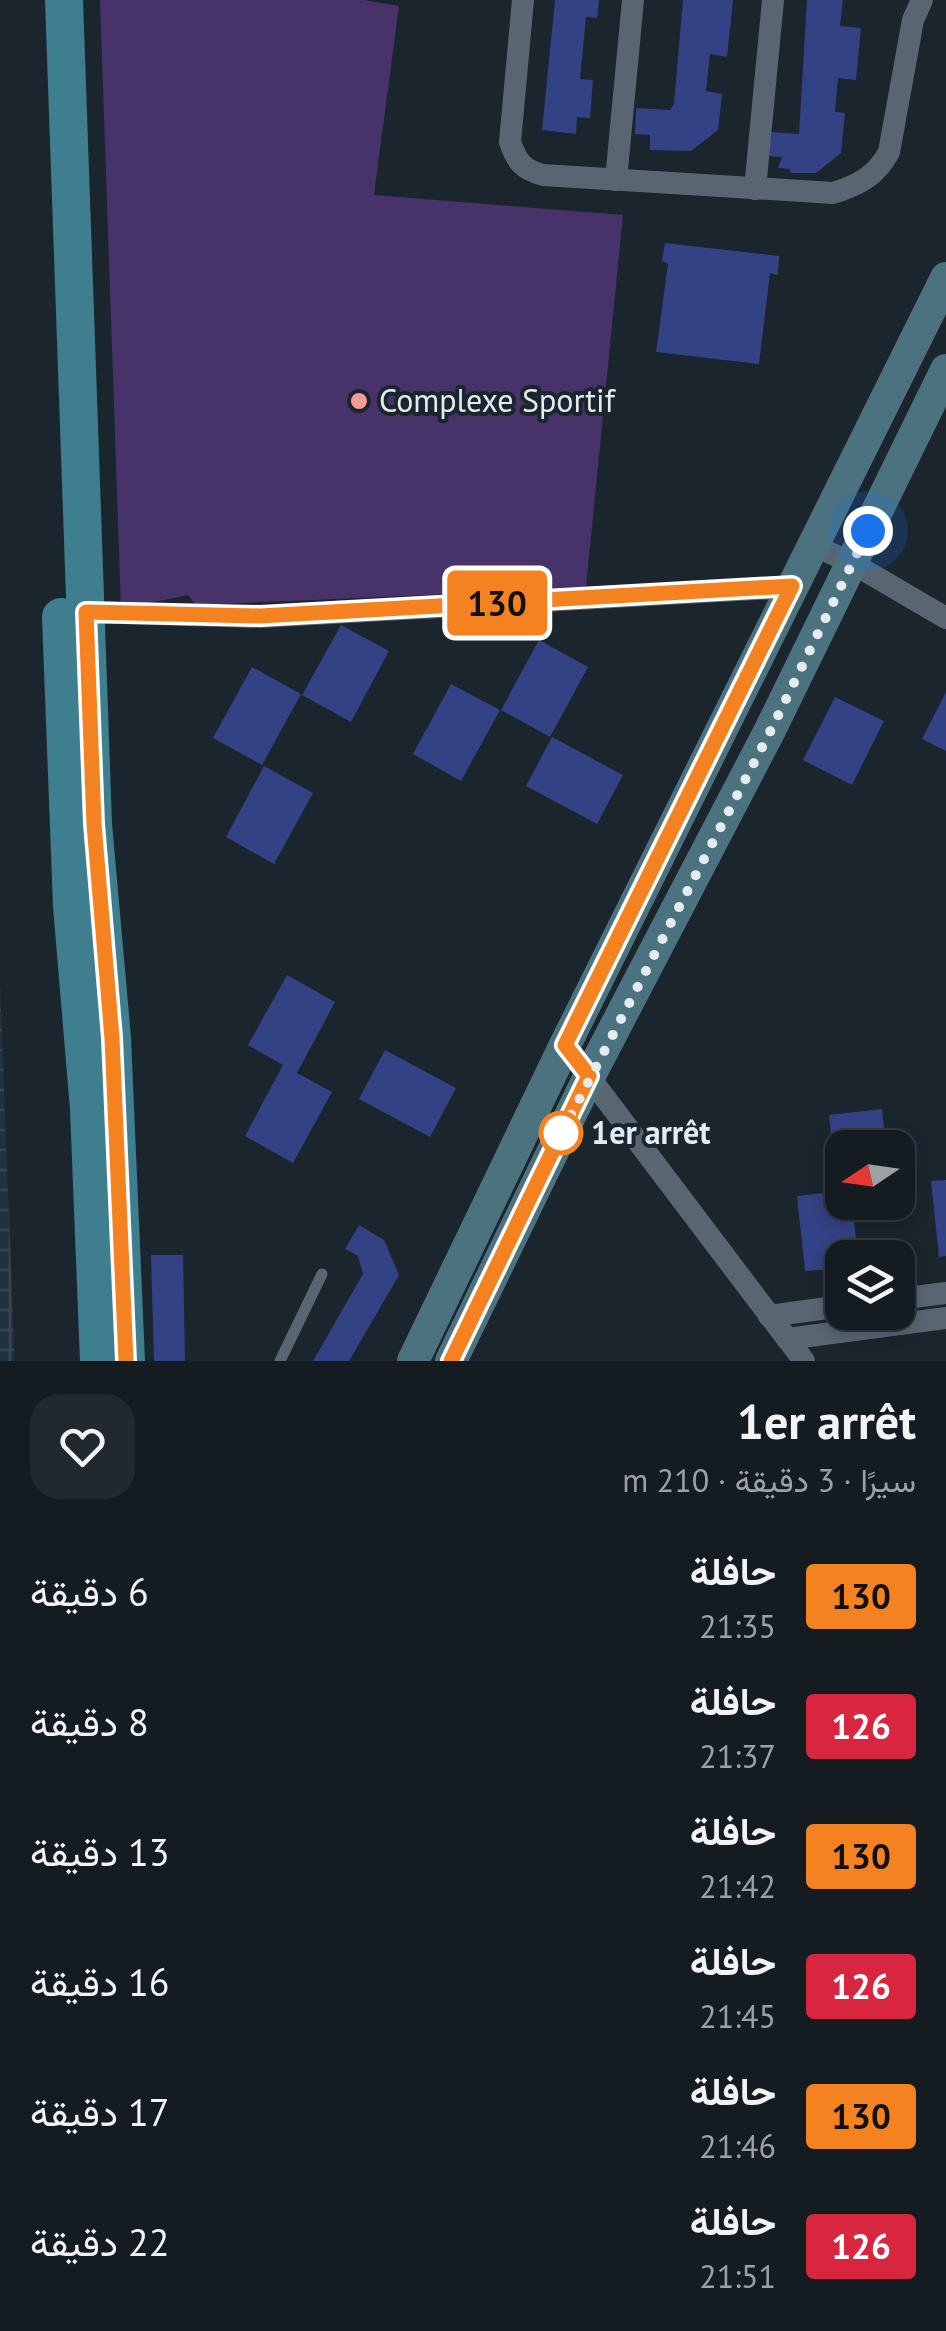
<!DOCTYPE html>
<html lang="ar">
<head>
<meta charset="utf-8">
<style>
	:root { --surface:#141c22; --page:#21292f; --text:#f1f3f6; --muted:#9da1a5; --line:#333a40 }
	body { margin:0; font-family:"PT Sans",Vazirmatn,sans-serif; background:var(--page); color:var(--text); direction:rtl; height:100vh; display:flex; flex-direction:column; font-size:38px; white-space:nowrap }
	* { box-sizing:border-box; margin:0 }
	p { font-size:32px; color:var(--muted) }
	.icon { flex:none; width:55px; height:55px; fill:none; stroke:currentColor; stroke-width:2; stroke-linecap:round; stroke-linejoin:round }
	.map { position:relative; height:1361px; overflow:hidden; direction:ltr }
	.panel { display:flex; flex-direction:column; background:var(--surface); flex:1 }
	.panel>* { flex:none }
	.badge { padding:0 20px; border-radius:8px; font-size:35px; line-height:65px }
	.needle { width:65px; rotate:257deg }
	.tools { position:absolute; left:825px; top:1130px; display:grid; gap:20px }
	.tools a { display:grid; place-items:center; width:90px; height:90px; border-radius:20px; background:var(--surface); box-shadow:0 5px 15px #0003,0 0 0 2px var(--line); font-size:50px }
	.you { position:absolute; width:50px; height:50px; margin:-25px; border:8px solid #fff; border-radius:50%; background:#1a73e8; box-shadow:0 0 0 15px #1a73e833 }
	.map>.badge { position:absolute; translate:-50% -50%; box-shadow:0 0 0 5px #fff }
	.round { display:grid; place-items:center; flex:none; width:105px; height:105px; border-radius:30px; background:var(--page) }
	.overview { display:flex; align-items:center; justify-content:space-between; height:170px; padding:0 30px }
	h1 { font-size:48px; font-weight:800; line-height:75px }
	ul { padding:0; list-style:none }
	li { display:flex; align-items:center; gap:30px; height:130px; padding:0 30px }
	li div { flex:1 }
	li b { display:block; font-size:38px }
	li em { font-style:normal }
	li .badge { min-width:110px; font-weight:700; text-align:center }
	.map>svg:first-child { display:block }
	.industrial { fill:url(#industrial-grid) }
	.garden { fill:#473369 }
	.building { fill:#334284 }
	.lines { fill:none; stroke-linecap:round; stroke-linejoin:round }
	.lane { stroke:#596570; stroke-width:11 }
	.street { stroke:#596570; stroke-width:22 }
	.secondary { stroke:#4c7280; stroke-width:32 }
	.primary { stroke:#3f7e8f; stroke-width:38 }
	.line-casing { stroke:#fff; stroke-width:22 }
	.line { stroke:#f58220; stroke-width:15 }
	.walk { stroke:#e4ebf1; stroke-width:10; stroke-dasharray:0 18 }
	.poi-dot { fill:#f59b98; stroke:#1b252e; stroke-width:4 }
	.stop-dot { fill:#fff; stroke:#f58220; stroke-width:5 }
	.labels { text-anchor:middle; stroke-width:8; stroke-linejoin:round; paint-order:stroke }
	.poi-label { font-size:32px; fill:#e4ebf1; stroke:#1b252e; text-anchor:start }
	.stop-label { font-size:32px; font-weight:bold; fill:#e4ebf1; stroke:#1b252e; text-anchor:start }
</style>
</head>
<body>
<div class="map">
<svg width="946" height="1361" viewBox="0 0 946 1361">
	<defs>
		<pattern id="industrial-grid" width="8" height="8" patternUnits="userSpaceOnUse" patternTransform="scale(2.5)"><rect width="8" height="8" fill="#21313e"/><path d="M0 4h8M4 0v8" fill="none" stroke="#364551"/></pattern>
	</defs>
	<rect width="100%" height="100%" fill="#1b252e"/>
	<!-- industrial -->
	<polygon class="industrial" points="0,985 14,1347 15,1361 0,1361"/>
	<!-- garden -->
	<polygon class="garden" points="100,0 364,0 399,6 374,195 623,215 586,587 486,593 480,587 458,586 450,594 196,605 188,595 121,609"/>
	<!-- building -->
	<g class="building">
		<polygon points="555,0 599,0 597,18 586,17 580,79 593,80 590,118 577,117 576,134 542,130"/>
		<polygon points="683,0 733,0 727,57 710,54 706,91 722,94 718,130 691,151 650,150 650,135 635,134 636,108 670,110 674,104"/>
		<polygon points="807,0 843,0 840,26 861,28 856,80 838,78 835,112 845,113 841,153 816,173 791,173 790,169 778,168 782,157 767,156 769,132 799,134"/>
		<polygon points="665,243 779,256 778,275 770,273 759,364 656,352 668,264 662,261"/>
		<polygon points="341,625 389,651 351,722 302,695"/>
		<polygon points="539,640 588,667 550,737 501,710"/>
		<polygon points="252,667 301,694 262,765 213,738"/>
		<polygon points="451,684 500,710 461,781 413,754"/>
		<polygon points="946,692 946,751 922,739"/>
		<polygon points="835,697 884,721 852,785 803,760"/>
		<polygon points="552,737 623,775 597,824 526,786"/>
		<polygon points="264,766 313,793 274,864 226,837"/>
		<polygon points="287,975 335,1002 297,1073 332,1092 293,1163 245,1136 283,1065 248,1045"/>
		<polygon points="385,1050 456,1088 430,1137 359,1099"/>
		<polygon points="882,1109 886,1148 842,1148 842,1190 837,1190 829,1115"/>
		<polygon points="946,1180 946,1256 939,1257 931,1181"/>
		<polygon points="842,1191 842,1202 852,1202 858,1258 842,1258 842,1268 805,1271 797,1196"/>
		<polygon points="359,1225 384,1240 399,1275 349,1361 313,1361 363,1274 358,1256 345,1249"/>
		<polygon points="151,1255 183,1255 185,1361 154,1361"/>
	</g>
	<g class="lines">
		<!-- lane -->
		<polyline class="lane" points="280,1361 322,1274"/>
		<!-- street -->
		<g class="street">
			<path d="M523,0L510,142C517,162 522,169 543,175L833,193C859,185 876,176 889,152L913,20L922,0"/>
			<polyline points="616,180 633,0"/>
			<polyline points="755,189 773,0"/>
			<polyline points="813,545 852,563 946,618"/>
			<polyline points="86,612 260,617 792,587"/>
			<polyline points="565,1045 804,1361"/>
			<polyline points="898,1299 946,1293"/>
			<polyline points="769,1316 842,1306"/>
			<polyline points="787,1339 946,1318"/>
		</g>
		<!-- secondary -->
		<g class="secondary">
			<polyline points="413,1361 565,1045 946,278"/>
			<polyline points="451,1361 589,1077 769,732 946,370"/>
		</g>
		<!-- primary -->
		<g class="primary">
			<polyline points="64,0 93,824 112,1038 126,1361"/>
			<polyline points="61,617 72,906 89,1109 99,1361"/>
		</g>
	</g>
	<g class="lines">
		<!-- line casing -->
		<g class="line-casing">
			<polyline id="line" points="126,1361 112,1038 94,824 86,612 260,616 792,586 565,1045 589,1076 451,1361"/>
		</g>
		<!-- line -->
		<use href="#line" class="line"/>
		<!-- walk -->
		<polyline class="walk" points="561,1133 554,1148 770,732 868,531"/>
	</g>
	<!-- markers -->
	<circle class="poi-dot" cx="359" cy="401" r="10"/>
	<circle class="stop-dot" cx="561" cy="1133" r="20"/>
	<g class="labels">
		<!-- poi labels -->
		<g class="poi-label">
			<text x="379" y="412">Complexe Sportif</text>
		</g>
		<!-- stop labels -->
		<g class="stop-label">
			<text x="591" y="1144">1er arrêt</text>
		</g>
	</g>
</svg>
<div class="tools">
<a><svg class="needle" viewBox="-14 -14 28 28"><path d="M0-13l5 13h-10z" fill="#e53935"/><path d="M0 13l5-13h-10z" fill="#9da1a5"/></svg></a>
<a><svg class="icon" aria-label="layers" viewBox="0 0 24 24"><path d="M12 4l9 5-9 5-9-5zM3 14l9 5 9-5"/></svg></a>
</div>
<div class="you" style="left:868px;top:531px"></div>
<b class="badge" style="left:497px;top:603px;background:#f58220;color:#111">130</b>
</div>
<section class="panel">
<div class="overview"><div><h1>1er arrêt</h1><p>سيرًا · 3 دقيقة · 210 m</p></div><a class="round"><svg class="icon" aria-label="heart" viewBox="0 0 24 24"><path d="M12 20l-8-8c-3-5 5-10 8-4 3-6 11-1 8 4z"/></svg></a></div>
<ul>
<li><span class="badge" style="background:#f58220;color:#111">130</span><div><b>حافلة</b><p>21:35</p></div><em>6 دقيقة</em></li>
<li><span class="badge" style="background:#d7263d;color:#fff">126</span><div><b>حافلة</b><p>21:37</p></div><em>8 دقيقة</em></li>
<li><span class="badge" style="background:#f58220;color:#111">130</span><div><b>حافلة</b><p>21:42</p></div><em>13 دقيقة</em></li>
<li><span class="badge" style="background:#d7263d;color:#fff">126</span><div><b>حافلة</b><p>21:45</p></div><em>16 دقيقة</em></li>
<li><span class="badge" style="background:#f58220;color:#111">130</span><div><b>حافلة</b><p>21:46</p></div><em>17 دقيقة</em></li>
<li><span class="badge" style="background:#d7263d;color:#fff">126</span><div><b>حافلة</b><p>21:51</p></div><em>22 دقيقة</em></li>
</ul>
</section>
</body>
</html>
